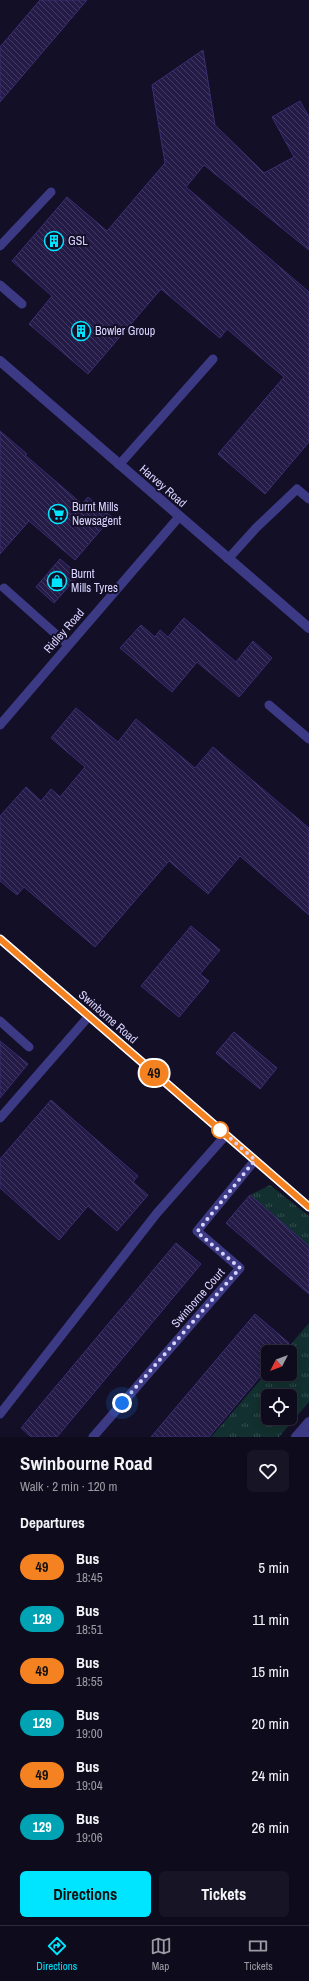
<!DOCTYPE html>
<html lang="en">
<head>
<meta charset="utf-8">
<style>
	:root { --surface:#0e0b1c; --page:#171425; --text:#f1f3f6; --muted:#9b9ba3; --line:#2e2b3b; --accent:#00e5ff }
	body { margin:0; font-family:"Archivo Narrow",sans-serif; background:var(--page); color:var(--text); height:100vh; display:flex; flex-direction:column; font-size:15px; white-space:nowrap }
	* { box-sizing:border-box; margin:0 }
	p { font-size:13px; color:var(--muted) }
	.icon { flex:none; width:22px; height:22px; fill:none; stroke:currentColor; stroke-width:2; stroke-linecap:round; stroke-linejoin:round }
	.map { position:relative; height:1437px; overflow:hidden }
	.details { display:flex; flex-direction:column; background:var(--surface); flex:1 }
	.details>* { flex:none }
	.badge { padding:0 8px; border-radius:13px; font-size:14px; line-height:26px }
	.needle { width:26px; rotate:228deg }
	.fabs { position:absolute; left:261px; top:1345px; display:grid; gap:8px }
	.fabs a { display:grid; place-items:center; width:36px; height:36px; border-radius:6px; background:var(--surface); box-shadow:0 2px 10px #0003,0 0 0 1px var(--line); font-size:20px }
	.you { position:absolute; width:20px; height:20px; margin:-10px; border:3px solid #fff; border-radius:50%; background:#1a73e8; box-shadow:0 0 0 6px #1a73e833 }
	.map>.badge { position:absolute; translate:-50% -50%; box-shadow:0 0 0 2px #fff }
	h2 { padding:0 20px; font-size:15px; line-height:36px }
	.round { display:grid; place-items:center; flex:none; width:42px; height:42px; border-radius:6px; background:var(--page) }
	.summary { display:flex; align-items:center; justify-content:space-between; height:68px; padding:0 20px }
	h1 { font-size:19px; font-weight:800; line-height:30px }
	.cta { display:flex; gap:8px; margin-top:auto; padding:8px 20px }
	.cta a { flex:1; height:46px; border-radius:6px; background:var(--accent); color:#111; font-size:16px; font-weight:800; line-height:46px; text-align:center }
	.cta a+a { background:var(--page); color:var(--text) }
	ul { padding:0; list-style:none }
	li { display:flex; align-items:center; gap:12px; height:52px; padding:0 20px }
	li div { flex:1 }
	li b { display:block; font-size:15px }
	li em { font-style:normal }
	li .badge { min-width:44px; font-weight:700; text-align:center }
	.dock { display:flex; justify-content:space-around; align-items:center; height:56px; border-top:1px solid var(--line); background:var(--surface); font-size:11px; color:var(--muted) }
	.dock a { display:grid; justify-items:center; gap:2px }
	.dock .active { color:var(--accent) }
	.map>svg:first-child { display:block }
	.grass { fill:url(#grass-tufts); fill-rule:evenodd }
	.building { fill:url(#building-back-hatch); stroke:#3b2d73 }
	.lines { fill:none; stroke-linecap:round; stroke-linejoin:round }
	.service { stroke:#3d3a85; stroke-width:9 }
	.minor { stroke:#3d3a85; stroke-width:10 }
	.line-casing { stroke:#fff; stroke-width:9 }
	.line { stroke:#f58220; stroke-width:6 }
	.walk { stroke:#d9d4ff; stroke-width:4; stroke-dasharray:0 7.2 }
	.stop-dot { fill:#fff; stroke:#f58220; stroke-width:2 }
	.labels { text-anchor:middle; stroke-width:4; stroke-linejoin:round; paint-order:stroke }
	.poi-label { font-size:12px; fill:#d9d4ff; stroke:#130f26; text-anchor:start }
	.street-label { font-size:12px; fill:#d9d4ff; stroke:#130f26 }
</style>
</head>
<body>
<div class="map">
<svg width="309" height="1437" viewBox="0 0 309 1437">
	<defs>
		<pattern id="grass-tufts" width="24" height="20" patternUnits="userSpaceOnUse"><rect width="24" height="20" fill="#12302f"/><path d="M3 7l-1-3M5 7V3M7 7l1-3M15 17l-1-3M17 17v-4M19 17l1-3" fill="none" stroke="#344d4e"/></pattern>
		<pattern id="building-back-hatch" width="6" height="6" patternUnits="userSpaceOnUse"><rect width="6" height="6" fill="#241b47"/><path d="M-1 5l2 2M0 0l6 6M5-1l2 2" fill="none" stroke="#433b63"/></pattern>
	</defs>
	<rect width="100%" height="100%" fill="#130f26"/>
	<!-- grass -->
	<g class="grass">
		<polygon points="270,1185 309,1216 309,1246 250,1195"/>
		<path d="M309,1323V1402L279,1437H211L268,1371V1374H290V1352H284ZM268,1396H290V1418H268Z"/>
	</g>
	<!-- building -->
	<g class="building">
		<polygon points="40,0 87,0 0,102 0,47"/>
		<polygon points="203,50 215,125 264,173 294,157 272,117 300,101 309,117 309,250 204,165 186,187 309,292 309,442 265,494 218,454 284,377 227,329 220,338 161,289 88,374 29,324 52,296 12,261 67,197 107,231 165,163 152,85"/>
		<polygon points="0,431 27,454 25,455 82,504 88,497 112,517 75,560 29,521 0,554"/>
		<polygon points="60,559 79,575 54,603 36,587"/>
		<polygon points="184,618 236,662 253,641 272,658 239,697 197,662 172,692 120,648 141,625 155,637 160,630 168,637"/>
		<polygon points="76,708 118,742 136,719 195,768 213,747 309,828 309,915 240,856 208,894 169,861 95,947 24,887 17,895 0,881 0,816 26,787 41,801 51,789 60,797 85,767 51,738"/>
		<polygon points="191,926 220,950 200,974 209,981 179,1017 141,986"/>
		<polygon points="234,1032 277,1068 260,1089 216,1053"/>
		<polygon points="0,1041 28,1064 0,1098"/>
		<polygon points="51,1100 138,1176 133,1182 148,1195 117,1231 88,1206 59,1240 0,1188 0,1159"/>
		<polygon points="250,1195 309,1246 309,1294 226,1223"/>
		<polygon points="176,1243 201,1264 57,1437 31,1437 21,1428"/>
		<polygon points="255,1314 289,1343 281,1352 268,1352 268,1367 209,1437 151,1437"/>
	</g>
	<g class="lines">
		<!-- service -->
		<g class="service">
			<polyline points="0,246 51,192"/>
			<polyline points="0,285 22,304"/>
			<polyline points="119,465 213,359"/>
			<polyline points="228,559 256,528 297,489 309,499"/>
			<polyline points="4,588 68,645"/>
			<polyline points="269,705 309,739"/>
			<polyline points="0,725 179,517"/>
			<polyline points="0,939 309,1207"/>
			<polyline points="0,1021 29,1047"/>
			<polyline points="0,1118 89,1016"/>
			<polyline points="0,1414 157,1213 226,1135"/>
			<polyline points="302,1431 309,1437"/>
			<polyline points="93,1437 240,1268 197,1231 255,1160"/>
		</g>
		<!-- minor -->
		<g class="minor">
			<polyline points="0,361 309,628"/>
			<polyline points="296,1437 309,1422"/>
		</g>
	</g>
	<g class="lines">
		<!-- line casing -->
		<g class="line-casing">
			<polyline id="line" points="0,939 309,1207"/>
		</g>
		<!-- line -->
		<use href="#line" class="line"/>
		<!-- walk -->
		<polyline class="walk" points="122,1403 240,1268 197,1232 255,1160 215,1125 220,1130"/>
	</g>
	<!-- icons -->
	<defs>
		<g id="building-ring" transform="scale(1)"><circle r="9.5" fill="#130f26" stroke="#00e5ff" stroke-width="1.5"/><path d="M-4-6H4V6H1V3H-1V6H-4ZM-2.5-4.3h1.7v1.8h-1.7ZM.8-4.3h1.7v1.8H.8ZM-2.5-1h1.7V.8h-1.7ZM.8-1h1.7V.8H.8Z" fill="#00e5ff"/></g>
		<g id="supermarket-ring" transform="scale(1)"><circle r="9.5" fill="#130f26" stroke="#00e5ff" stroke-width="1.5"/><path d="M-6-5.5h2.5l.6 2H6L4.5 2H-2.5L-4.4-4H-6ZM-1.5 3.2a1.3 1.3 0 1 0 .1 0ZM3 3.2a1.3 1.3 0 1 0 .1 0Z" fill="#00e5ff"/></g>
		<g id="shop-ring" transform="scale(1)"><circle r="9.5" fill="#130f26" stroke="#00e5ff" stroke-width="1.5"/><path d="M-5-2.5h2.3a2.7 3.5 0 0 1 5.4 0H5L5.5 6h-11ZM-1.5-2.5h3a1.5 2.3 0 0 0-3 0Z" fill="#00e5ff"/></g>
	</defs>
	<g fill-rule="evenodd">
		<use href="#building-ring" x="54" y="241"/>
		<use href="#building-ring" x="81" y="331"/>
		<use href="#supermarket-ring" x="58" y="514"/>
		<use href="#shop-ring" x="57" y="581"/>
	</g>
	<!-- markers -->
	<circle class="stop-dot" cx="220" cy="1130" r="8"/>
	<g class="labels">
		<!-- poi labels -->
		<g class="poi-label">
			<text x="68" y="245">GSL</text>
			<text x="95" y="335">Bowler Group</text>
			<text x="72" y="511">Burnt Mills<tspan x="72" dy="14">Newsagent</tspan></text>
			<text x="71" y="578">Burnt<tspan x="71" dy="14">Mills Tyres</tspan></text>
		</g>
		<!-- street labels -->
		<g class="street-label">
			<text transform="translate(163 486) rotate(41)" y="4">Harvey Road</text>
			<text transform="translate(64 631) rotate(-49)" y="4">Ridley Road</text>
			<text transform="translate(108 1017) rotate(41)" y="4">Swinborne Road</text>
			<text transform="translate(198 1298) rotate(-49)" y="4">Swinborne Court</text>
		</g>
	</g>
</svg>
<div class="fabs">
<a><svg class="needle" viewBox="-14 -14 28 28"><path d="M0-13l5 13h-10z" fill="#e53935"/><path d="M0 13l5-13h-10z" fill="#9b9ba3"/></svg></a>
<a><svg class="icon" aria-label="locate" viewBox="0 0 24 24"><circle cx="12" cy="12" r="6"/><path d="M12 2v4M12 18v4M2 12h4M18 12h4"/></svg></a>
</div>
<div class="you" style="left:122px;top:1403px"></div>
<b class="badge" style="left:154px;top:1073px;background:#f58220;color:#111">49</b>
</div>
<section class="details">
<div class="summary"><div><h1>Swinbourne Road</h1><p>Walk · 2 min · 120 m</p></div><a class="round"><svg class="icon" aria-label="heart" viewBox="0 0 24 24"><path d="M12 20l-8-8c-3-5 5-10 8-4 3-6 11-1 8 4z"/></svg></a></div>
<h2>Departures</h2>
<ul>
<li><span class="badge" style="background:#f58220;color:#111">49</span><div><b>Bus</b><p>18:45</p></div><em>5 min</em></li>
<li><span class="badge" style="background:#00a3b4;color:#fff">129</span><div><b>Bus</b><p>18:51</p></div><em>11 min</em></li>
<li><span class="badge" style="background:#f58220;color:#111">49</span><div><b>Bus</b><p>18:55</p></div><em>15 min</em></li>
<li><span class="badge" style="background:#00a3b4;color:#fff">129</span><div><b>Bus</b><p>19:00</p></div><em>20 min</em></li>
<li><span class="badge" style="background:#f58220;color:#111">49</span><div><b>Bus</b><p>19:04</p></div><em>24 min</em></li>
<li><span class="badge" style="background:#00a3b4;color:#fff">129</span><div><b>Bus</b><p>19:06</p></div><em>26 min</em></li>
</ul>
<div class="cta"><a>Directions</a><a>Tickets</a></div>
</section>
<nav class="dock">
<a class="active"><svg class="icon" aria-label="directions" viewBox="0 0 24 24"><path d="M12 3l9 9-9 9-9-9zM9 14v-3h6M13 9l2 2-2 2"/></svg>Directions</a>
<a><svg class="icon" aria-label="map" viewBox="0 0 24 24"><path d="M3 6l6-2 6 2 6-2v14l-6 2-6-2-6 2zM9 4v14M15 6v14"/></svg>Map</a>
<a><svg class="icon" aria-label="tickets" viewBox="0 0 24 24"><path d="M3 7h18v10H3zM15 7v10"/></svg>Tickets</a>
</nav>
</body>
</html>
